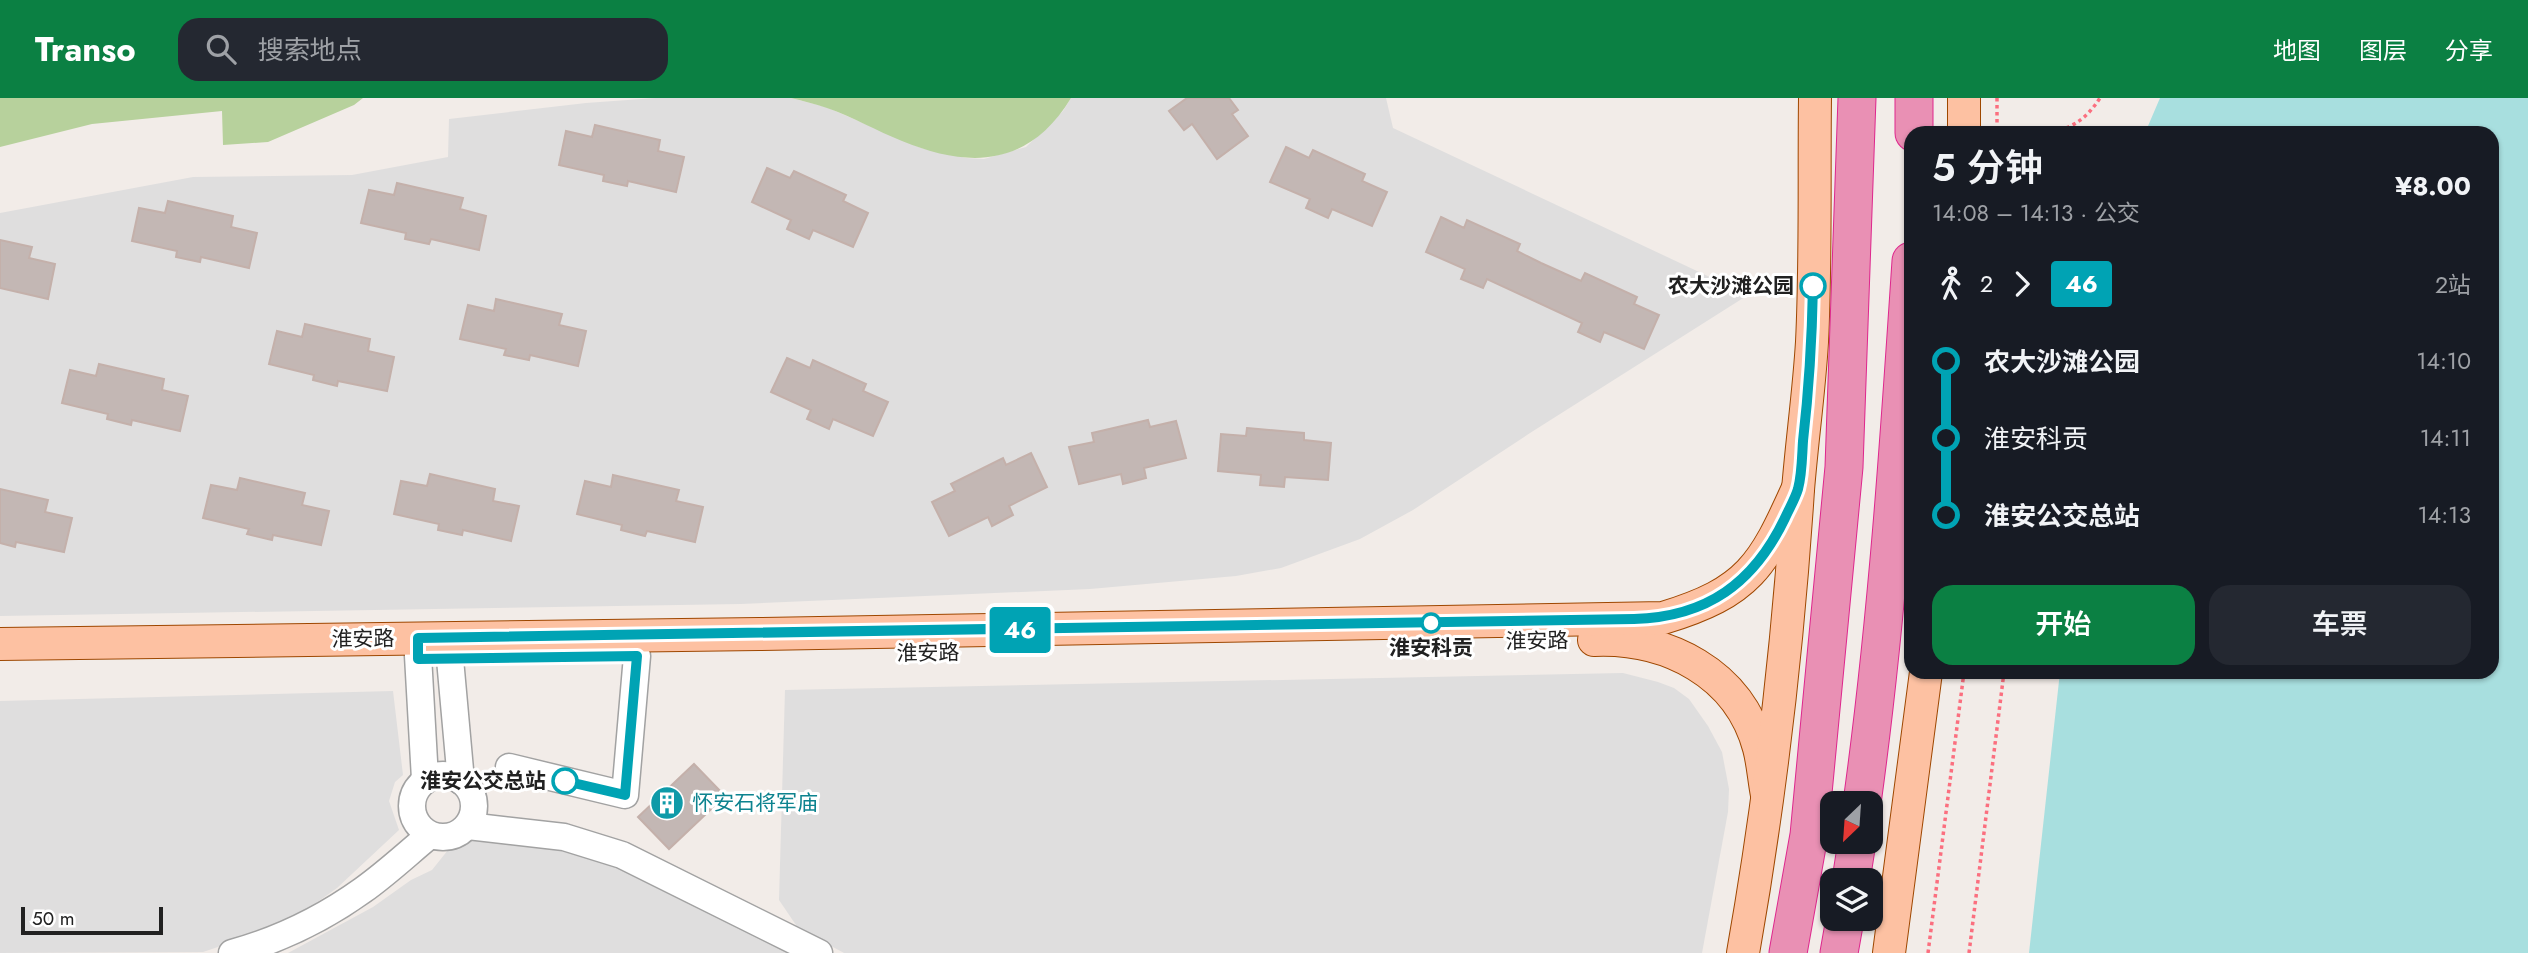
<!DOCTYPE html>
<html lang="zh">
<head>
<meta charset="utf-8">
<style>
	:root { --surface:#171b24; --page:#242831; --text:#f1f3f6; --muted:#9ea1a6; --accent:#0b8043 }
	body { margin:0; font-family:Jost,"Noto Sans SC",sans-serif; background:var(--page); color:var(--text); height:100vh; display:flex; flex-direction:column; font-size:26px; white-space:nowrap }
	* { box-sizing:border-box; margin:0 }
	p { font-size:23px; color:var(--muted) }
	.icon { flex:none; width:38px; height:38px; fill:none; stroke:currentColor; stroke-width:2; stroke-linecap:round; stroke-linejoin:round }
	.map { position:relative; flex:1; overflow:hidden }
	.details { position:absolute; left:1904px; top:28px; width:595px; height:553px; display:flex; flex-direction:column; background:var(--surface); border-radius:21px; box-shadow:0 2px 5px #0004 }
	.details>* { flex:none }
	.badge { padding:0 14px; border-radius:5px; font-size:24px; line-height:46px }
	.needle { width:46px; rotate:205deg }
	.controls { position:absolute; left:1820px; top:693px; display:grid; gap:14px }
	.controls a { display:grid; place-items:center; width:63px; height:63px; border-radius:14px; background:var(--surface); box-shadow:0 2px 5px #0004; font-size:35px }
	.scale { position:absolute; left:21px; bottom:18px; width:142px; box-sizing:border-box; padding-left:7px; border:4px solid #212121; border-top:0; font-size:19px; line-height:24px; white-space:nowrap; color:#212121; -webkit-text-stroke:5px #fff; paint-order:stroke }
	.map>.badge { position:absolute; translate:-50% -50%; box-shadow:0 0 0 4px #fff }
	.legs { display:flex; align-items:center; gap:10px; height:77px; padding:0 28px; font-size:23px }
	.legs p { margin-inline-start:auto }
	.head { display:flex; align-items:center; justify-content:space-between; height:119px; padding:0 28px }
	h1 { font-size:38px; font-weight:600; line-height:52px }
	.primary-button { display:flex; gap:14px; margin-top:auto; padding:14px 28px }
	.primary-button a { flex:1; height:80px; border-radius:21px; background:var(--accent); color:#fff; font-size:28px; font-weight:600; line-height:80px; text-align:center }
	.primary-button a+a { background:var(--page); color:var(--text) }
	ul { padding:0 28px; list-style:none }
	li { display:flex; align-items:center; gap:24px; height:77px; font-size:26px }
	li i { display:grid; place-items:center; width:10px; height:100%; margin:0 9px; background:currentColor }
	li i::after { content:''; width:18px; height:18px; margin:-9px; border:5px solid; border-radius:50%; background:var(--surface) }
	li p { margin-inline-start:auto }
	li:first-child i { background:linear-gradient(#0000 50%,currentColor 0) }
	li:last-child i { background:linear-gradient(currentColor 50%,#0000 0) }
	header { display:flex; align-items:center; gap:42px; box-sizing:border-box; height:98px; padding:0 35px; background:var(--accent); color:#fff }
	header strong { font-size:33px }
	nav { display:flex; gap:38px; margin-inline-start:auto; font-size:24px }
	.search { width:490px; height:63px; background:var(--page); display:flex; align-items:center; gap:18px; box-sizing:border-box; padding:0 24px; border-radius:21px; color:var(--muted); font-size:26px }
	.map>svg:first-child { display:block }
	.residential { fill:#dfdede }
	.forest { fill:#b7d19c }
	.water { fill:#a8dfdf }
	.building { fill:#c3b7b4; stroke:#c4b0aa; stroke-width:2 }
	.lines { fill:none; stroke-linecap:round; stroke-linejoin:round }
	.minor-casing { stroke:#a2a2a2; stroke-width:29 }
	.major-casing { stroke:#9e4700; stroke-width:34 }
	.highway-casing { stroke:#de278d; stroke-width:39 }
	.path { stroke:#fb6f7f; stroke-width:3.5; stroke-dasharray:3.5 3.5; stroke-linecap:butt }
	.minor { stroke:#fff; stroke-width:26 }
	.major { stroke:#fdc1a2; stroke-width:32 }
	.highway { stroke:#e990b4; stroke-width:37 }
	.line-1-casing { stroke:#fff; stroke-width:16 }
	.line-1 { stroke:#00a3b4; stroke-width:10 }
	.stop-1-dot { fill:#fff; stroke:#00a3b4; stroke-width:3.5 }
	.labels { text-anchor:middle; stroke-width:6; stroke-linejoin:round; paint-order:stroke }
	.stop-label { font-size:21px; font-weight:bold; fill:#212121; stroke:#fff; text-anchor:end }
	.street-label { font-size:21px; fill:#212121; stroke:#fff }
	.culture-label { font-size:21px; fill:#0d838f; stroke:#fff; text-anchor:start }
</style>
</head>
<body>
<header>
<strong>Transo</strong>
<div class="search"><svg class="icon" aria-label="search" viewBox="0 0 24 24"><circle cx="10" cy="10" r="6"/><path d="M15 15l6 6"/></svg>搜索地点</div>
<nav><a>地图</a><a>图层</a><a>分享</a></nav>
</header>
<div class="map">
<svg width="2528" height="855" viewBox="0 0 2528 855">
	<rect width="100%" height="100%" fill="#f2ece8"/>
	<!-- residential -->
	<g class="residential">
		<polygon points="655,0 791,0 826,9 921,50 966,60 984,61 1026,49 1063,13 1071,0 1386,0 1393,30 1748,197 1530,335 1413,412 1360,441 1281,470 1236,478 1090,491 741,506 0,518 0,115 193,79 352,77 448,59 449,21 586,5"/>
		<polygon points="1623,575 1658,584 1674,590 1689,601 1708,628 1722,654 1729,691 1728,714 1702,855 844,855 798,830 779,802 785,592"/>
		<polygon points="393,593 403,677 395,684 389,703 399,732 337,790 302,815 257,836 203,854 0,855 0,603"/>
		<polygon points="480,741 547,747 608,763 793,855 288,855 373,809 411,782 432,772 452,747"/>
	</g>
	<!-- forest -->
	<g class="forest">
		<polygon points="0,0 363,0 354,7 268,44 223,47 222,13 92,26 0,49"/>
		<path d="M791,0H1071C1029,69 970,71 902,43C877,33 853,19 827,10C816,6 803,3 791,0Z"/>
	</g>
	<!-- water -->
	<polygon class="water" points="2160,0 2528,0 2528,855 2029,855 2060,574 2492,574 2492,35 2145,35"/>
	<!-- building -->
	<g class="building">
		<polygon points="1187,0 1229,0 1238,12 1232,16 1248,38 1217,61 1192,26 1184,32 1169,13"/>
		<polygon points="595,27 660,42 658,53 684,59 676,94 628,83 627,88 603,83 604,77 559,67 566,33 592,39"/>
		<polygon points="1286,49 1309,60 1313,52 1365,76 1362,83 1387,94 1372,128 1332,111 1328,120 1306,110 1310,101 1270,84"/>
		<polygon points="767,70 790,80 794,73 846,97 843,103 868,115 853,149 813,132 809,141 787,131 791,122 752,104"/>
		<polygon points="397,85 463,100 460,111 486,118 479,152 431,141 429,146 405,141 406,135 361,125 369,92 394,97"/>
		<polygon points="168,103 233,118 231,129 257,135 249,170 201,159 200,164 176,159 177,153 132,143 139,110 165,115"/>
		<polygon points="1441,119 1464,130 1467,122 1520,146 1517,153 1541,165 1581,183 1585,175 1637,199 1634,206 1659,217 1644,251 1604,234 1600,244 1578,234 1582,225 1487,181 1483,190 1461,181 1465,171 1426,154"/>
		<polygon points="0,142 32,149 29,160 55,166 48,201 0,190"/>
		<polygon points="496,201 562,216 559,227 586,233 578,268 530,257 529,262 504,257 506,251 460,241 468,207 494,213"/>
		<polygon points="305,226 370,241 368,253 394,259 387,293 338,283 337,288 313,282 314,277 269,266 277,233 302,239"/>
		<polygon points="787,260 810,270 813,262 866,286 863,293 888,304 873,338 833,321 829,331 807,321 811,312 771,294"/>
		<polygon points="99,266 164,281 162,292 188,298 180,333 132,322 131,327 107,321 108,316 62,305 70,272 96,278"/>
		<polygon points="1148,322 1150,329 1176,323 1186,360 1144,370 1146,380 1123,386 1121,376 1079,386 1069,349 1094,344 1092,335"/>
		<polygon points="1247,330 1304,335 1304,342 1331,345 1328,382 1285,379 1284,389 1260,387 1261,377 1218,373 1221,336 1246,338"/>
		<polygon points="1031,355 1047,389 1009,408 1013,417 992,428 988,419 949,438 932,404 955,393 951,386 1003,360 1006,367"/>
		<polygon points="430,376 495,391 493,403 519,408 511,443 463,432 462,437 438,432 439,426 394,416 401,383 427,388"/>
		<polygon points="613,377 679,392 676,403 703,409 695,444 647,433 645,438 621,432 622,427 577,416 585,383 611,389"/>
		<polygon points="240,380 305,395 302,407 329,413 321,447 273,437 272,442 247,436 249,431 203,420 211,387 237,392"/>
		<polygon points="0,391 48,402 45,414 72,420 64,454 16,444 15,449 0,445"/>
		<polygon points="694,666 725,698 669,751 638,719"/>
	</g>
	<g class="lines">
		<!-- minor casing -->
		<g class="minor-casing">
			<g id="minor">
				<polyline points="448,539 461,683"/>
				<polyline points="417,540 425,681"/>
				<polyline points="509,669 625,697 637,558"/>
				<circle cx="443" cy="708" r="31"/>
				<polyline points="468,728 564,739 622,757 819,855"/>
				<path d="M232,855C279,842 324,820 363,792C387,775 408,755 430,737"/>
			</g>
		</g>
		<!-- major casing -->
		<g class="major-casing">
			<g id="major">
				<polyline points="1964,35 1964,0"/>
				<path d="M1594,542C1667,539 1739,575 1759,650C1763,665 1764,682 1767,697"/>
				<path d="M0,546L759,536L1663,520C1749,494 1763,468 1798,390"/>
				<path d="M1743,855C1770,702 1788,547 1798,392C1802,342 1809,294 1812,244C1816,163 1814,81 1815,0"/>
				<polyline points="1889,855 1926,574"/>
			</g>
		</g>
		<!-- highway casing -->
		<g class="highway-casing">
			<g id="highway">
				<polyline points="1914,35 1914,0"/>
				<path d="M1862,705C1887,524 1899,345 1911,163"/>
				<polyline points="1851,782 1857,744"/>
				<polyline points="1788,855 1809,737 1844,369 1857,0"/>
				<polyline points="1839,855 1845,821"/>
			</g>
		</g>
		<!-- path -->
		<g class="path">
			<polyline points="1997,0 1997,35"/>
			<path d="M2053,35C2076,27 2086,21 2100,0"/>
			<polyline points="1928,855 1964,574"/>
			<polyline points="1969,855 2004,574"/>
		</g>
		<!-- minor -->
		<use href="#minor" class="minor"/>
		<!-- major -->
		<use href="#major" class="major"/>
		<!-- highway -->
		<use href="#highway" class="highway"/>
	</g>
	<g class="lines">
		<!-- line-1 casing -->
		<g class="line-1-casing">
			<path id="line-1" d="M565,683L625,697L637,558L418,561V540L1634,521C1707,519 1754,485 1785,420C1789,411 1795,401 1798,391C1802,376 1802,358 1803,343C1809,291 1812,240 1813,188"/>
		</g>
		<!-- line-1 -->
		<use href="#line-1" class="line-1"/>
	</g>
	<!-- icons -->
	<defs>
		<g id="building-disc" transform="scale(1.75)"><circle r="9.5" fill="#0f9aa8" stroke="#fff"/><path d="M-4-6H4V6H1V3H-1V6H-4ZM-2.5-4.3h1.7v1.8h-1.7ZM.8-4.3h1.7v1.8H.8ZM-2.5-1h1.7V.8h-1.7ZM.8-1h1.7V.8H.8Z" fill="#fff"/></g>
	</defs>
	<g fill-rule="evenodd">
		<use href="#building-disc" x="667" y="705"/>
	</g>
	<!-- markers -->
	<g class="stop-1-dot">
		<circle cx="1813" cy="188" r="12"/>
		<circle cx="1431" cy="525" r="9"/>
		<circle cx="565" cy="683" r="12"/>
	</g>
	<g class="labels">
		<!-- stop labels -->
		<g class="stop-label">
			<text x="1794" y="195">农大沙滩公园</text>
			<text x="1431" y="557" text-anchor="middle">淮安科贡</text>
			<text x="546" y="690">淮安公交总站</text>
		</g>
		<!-- street labels -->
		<g class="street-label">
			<text transform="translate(363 541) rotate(-1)" y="7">淮安路</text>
			<text transform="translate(1537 543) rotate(-1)" y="7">淮安路</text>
			<text transform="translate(928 555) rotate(-1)" y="7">淮安路</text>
		</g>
		<!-- culture labels -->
		<g class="culture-label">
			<text x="692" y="712">怀安石将军庙</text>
		</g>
	</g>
</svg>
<div class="controls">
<a><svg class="needle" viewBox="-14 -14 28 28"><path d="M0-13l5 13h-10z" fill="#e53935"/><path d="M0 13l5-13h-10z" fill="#9ea1a6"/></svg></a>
<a><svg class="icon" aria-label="layers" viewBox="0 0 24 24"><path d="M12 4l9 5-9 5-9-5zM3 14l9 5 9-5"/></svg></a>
</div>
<div class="scale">50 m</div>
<b class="badge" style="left:1020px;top:532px;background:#00a3b4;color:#fff">46</b>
<section class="details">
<div class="head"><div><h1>5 分钟</h1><p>14:08 – 14:13 · 公交</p></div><b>¥8.00</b></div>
<div class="legs"><svg class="icon" aria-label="walk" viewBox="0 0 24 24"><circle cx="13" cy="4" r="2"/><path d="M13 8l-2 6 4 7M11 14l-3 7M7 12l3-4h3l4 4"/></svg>2<svg class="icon" aria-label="forward" viewBox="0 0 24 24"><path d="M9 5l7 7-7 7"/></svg><b class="badge" style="background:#00a3b4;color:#fff">46</b><p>2站</p></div>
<ul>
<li><i style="color:#00a3b4"></i><b>农大沙滩公园</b><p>14:10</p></li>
<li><i style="color:#00a3b4"></i><span>淮安科贡</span><p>14:11</p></li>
<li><i style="color:#00a3b4"></i><b>淮安公交总站</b><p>14:13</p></li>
</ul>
<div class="primary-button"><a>开始</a><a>车票</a></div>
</section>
</div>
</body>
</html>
